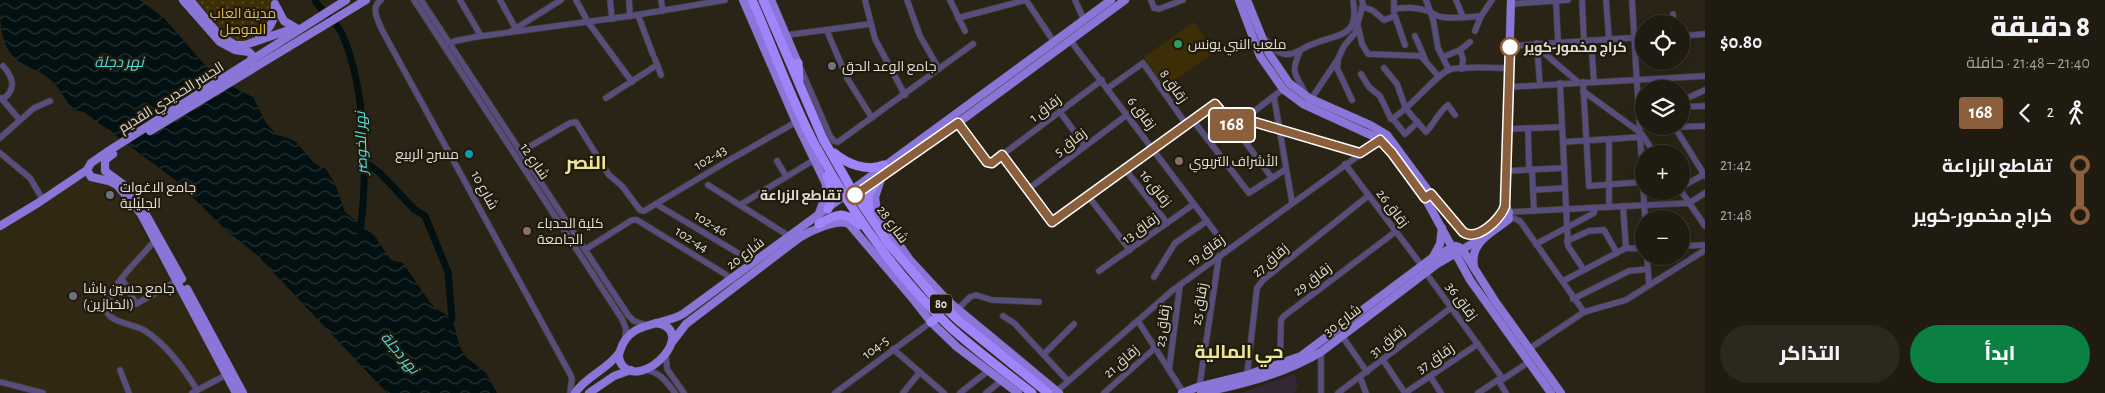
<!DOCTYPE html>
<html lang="ar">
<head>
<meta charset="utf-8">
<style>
	:root { --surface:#1f1b10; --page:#2c281e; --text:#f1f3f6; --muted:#a1a19f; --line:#3c3930; --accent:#0b8043 }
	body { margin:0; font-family:"Alegreya Sans",Cairo,sans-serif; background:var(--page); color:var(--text); direction:rtl; height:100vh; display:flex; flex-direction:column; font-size:19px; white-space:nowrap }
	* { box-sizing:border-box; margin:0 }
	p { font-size:16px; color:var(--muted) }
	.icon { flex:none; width:28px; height:28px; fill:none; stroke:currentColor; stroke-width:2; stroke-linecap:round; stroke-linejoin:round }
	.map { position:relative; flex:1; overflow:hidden; direction:ltr }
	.details { display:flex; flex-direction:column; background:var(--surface); width:400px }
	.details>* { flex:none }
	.badge { padding:0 10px; border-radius:4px; font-size:18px; line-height:32px }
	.tools { position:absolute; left:1635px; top:15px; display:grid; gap:10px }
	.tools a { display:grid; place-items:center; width:55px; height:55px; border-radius:50%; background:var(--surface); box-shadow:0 2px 12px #0003,0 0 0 1px var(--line); font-size:25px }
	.map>.badge { position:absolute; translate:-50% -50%; box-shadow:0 0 0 2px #fff }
	.legs { display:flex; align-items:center; gap:8px; height:55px; padding:0 15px; font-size:16px }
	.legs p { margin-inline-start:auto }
	.head { display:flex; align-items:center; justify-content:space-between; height:85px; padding:0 15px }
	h1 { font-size:28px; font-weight:800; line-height:38px }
	.cta { display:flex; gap:10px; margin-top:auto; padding:10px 15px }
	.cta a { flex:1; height:58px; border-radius:30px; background:var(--accent); color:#fff; font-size:20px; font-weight:800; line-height:58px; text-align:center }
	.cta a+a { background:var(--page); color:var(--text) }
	ul { padding:0 15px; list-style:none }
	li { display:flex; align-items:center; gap:18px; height:50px; font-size:19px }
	li i { display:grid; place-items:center; width:8px; height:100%; margin:0 6px; background:currentColor }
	li i::after { content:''; width:12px; height:12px; margin:-6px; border:4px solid; border-radius:50%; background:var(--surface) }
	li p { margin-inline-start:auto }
	li:first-child i { background:linear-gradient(#0000 50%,currentColor 0) }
	li:last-child i { background:linear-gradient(currentColor 50%,#0000 0) }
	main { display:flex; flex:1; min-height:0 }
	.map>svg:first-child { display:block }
	.built { fill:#312814 }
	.education { fill:#332734 }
	.grass { fill:#3d2e05 }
	.park { fill:url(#park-dots) }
	.water { fill:url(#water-waves) }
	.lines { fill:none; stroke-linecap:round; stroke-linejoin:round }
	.river { stroke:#021011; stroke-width:7 }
	.minor-casing { stroke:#433e31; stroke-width:7 }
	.major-casing { stroke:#433e31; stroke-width:9 }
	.highway-casing { stroke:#433e31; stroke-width:10 }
	.minor { stroke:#574e7e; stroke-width:5.5 }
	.major { stroke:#8a75d8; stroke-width:8 }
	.highway { stroke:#9f84fc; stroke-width:9 }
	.line-1-casing { stroke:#fff; stroke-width:11 }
	.line-1 { stroke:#8b5e3c; stroke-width:8 }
	.leisure-dot { fill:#2e9e5b; stroke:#201a0d; stroke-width:2 }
	.stop-1-dot { fill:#fff; stroke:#8b5e3c; stroke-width:2.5 }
	.worship-dot { fill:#6b7280; stroke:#201a0d; stroke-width:2 }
	.culture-dot { fill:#0f9aa8; stroke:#201a0d; stroke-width:2 }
	.education-dot { fill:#8d6e63; stroke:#201a0d; stroke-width:2 }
	.labels { text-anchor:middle; stroke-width:4.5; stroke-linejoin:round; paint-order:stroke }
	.shield { fill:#201a0d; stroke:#a6a298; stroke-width:1 }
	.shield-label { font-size:12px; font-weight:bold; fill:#e0ddd4 }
	.park-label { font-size:14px; fill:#e7ba42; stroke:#201a0d }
	.poi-label { font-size:14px; fill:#e0ddd4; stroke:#201a0d; text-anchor:start }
	.stop-label { font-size:14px; font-weight:bold; fill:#e0ddd4; stroke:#201a0d; text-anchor:start }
	.street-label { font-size:14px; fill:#e0ddd4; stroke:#201a0d }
	.water-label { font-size:15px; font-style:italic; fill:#57dadf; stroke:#201a0d }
	.district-label { font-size:19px; font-weight:bold; fill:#ece596; stroke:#201a0d }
</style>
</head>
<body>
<main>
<section class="details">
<div class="head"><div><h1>8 دقيقة</h1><p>21:40 – 21:48 · حافلة</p></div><b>$0.80</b></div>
<div class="legs"><svg class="icon" aria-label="walk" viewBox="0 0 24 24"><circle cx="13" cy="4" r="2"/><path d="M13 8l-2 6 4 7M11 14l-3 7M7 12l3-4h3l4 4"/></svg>2<svg class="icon" aria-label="back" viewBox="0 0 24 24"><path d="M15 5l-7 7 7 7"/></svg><b class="badge" style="background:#8b5e3c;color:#fff">168</b></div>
<ul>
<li><i style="color:#8b5e3c"></i><b>تقاطع الزراعة</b><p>21:42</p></li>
<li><i style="color:#8b5e3c"></i><b>كراج مخمور-كوير</b><p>21:48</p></li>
</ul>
<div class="cta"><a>ابدأ</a><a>التذاكر</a></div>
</section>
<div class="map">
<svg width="1705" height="393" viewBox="0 0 1705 393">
	<defs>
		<pattern id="park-dots" width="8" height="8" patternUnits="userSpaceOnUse" patternTransform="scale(1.25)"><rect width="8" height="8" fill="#3d2e05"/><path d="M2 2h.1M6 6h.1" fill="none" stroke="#594c29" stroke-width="1.8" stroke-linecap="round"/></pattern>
		<pattern id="water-waves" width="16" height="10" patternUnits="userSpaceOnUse" patternTransform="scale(1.25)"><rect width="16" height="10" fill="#021011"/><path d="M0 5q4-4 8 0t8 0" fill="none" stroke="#273233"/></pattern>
	</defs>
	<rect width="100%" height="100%" fill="#292416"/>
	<!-- built -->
	<polygon class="built" points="88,175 115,189 127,203 224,374 188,393 27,393 0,385 0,231"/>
	<!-- education -->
	<polygon class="education" points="1295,374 1298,387 1294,393 1241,393"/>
	<!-- grass -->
	<polygon class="grass" points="1194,22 1215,52 1165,87 1144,57"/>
	<!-- park -->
	<polygon class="park" points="196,0 271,0 273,15 259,36 238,44 231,40"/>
	<!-- water -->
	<path class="water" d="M0,0H140L164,18L206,66L219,76L223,82L253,97L266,123L277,135L288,138L296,142L314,163L326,169L335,184L345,212L374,235L391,260L403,263L429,301L435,308L452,318L460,347L466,357L486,373L497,393H387L257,255L227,231L174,179L84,112L73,110C63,97 61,88 47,77C40,71 31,69 23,64C0,50 0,26 0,0Z"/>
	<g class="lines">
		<!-- river -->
		<g class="river">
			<path d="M315,0C321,13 338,22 343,36C366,91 368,174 360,232"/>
			<polyline points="363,161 380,173 414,209 425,216 448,272 452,318 448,327"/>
		</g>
		<!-- minor casing -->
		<g class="minor-casing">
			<g id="minor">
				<path d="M381,0C370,8 378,20 382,30L570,374L572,379L570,393"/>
				<polyline points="414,0 622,319 626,329 625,340"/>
				<polyline points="421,0 628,315 634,321 646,325"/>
				<polyline points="460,0 481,36"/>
				<polyline points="500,0 516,29"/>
				<polyline points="576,0 588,22 632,82"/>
				<polyline points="610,0 612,19"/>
				<polyline points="629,0 630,16"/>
				<polyline points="661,0 663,11"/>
				<polyline points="865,0 875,39 905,95"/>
				<polyline points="907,0 920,36 939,69"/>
				<polyline points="950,0 965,31"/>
				<polyline points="1026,0 1054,42"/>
				<polyline points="1075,0 1084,20"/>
				<polyline points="1151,0 1154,8 1159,9 1183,0"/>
				<polyline points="1394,0 1394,12"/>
				<polyline points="1426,0 1433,19 1438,48 1449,70"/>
				<polyline points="1456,0 1463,17"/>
				<polyline points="1582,0 1584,41"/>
				<polyline points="1606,0 1609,39"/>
				<polyline points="1632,0 1645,219"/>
				<polyline points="1556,1 1558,42"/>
				<polyline points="1511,4 1568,0"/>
				<polyline points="1362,7 1372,10 1384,20 1395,16 1405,45"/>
				<path d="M1394,9C1407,7 1415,7 1428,11C1432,12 1434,15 1438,16C1451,20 1468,17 1481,16"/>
				<polyline points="1673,14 1673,24"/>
				<polyline points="638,15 653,55"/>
				<polyline points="958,18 1026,0"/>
				<polyline points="1358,26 1362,44 1368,54 1421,56 1439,77"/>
				<polyline points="827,31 847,78 872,118"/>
				<polyline points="1475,31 1481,16 1492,0"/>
				<polyline points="510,32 561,0"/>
				<polyline points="787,35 870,24"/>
				<polyline points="1415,36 1425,59"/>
				<polyline points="1681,36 1705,34"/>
				<polyline points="1070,40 1228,249"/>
				<path d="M1262,40H1266C1272,46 1276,53 1284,54C1295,56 1303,47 1313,44C1338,33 1360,39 1353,0"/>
				<polyline points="1591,40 1594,82"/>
				<polyline points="1537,43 1537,47 1578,82"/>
				<polyline points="448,44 455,41 475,37 630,16 725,0"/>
				<polyline points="1510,46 1644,37"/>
				<polyline points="1537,47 1540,85"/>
				<path d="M1300,51C1289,76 1297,74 1306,95"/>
				<polyline points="1443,57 1460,50"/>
				<polyline points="655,59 661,75"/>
				<polyline points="1338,61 1337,68 1352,100"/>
				<path d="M3,66C13,77 17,89 3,99"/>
				<path d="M1384,68L1397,84L1406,109L1426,132C1435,123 1438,112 1448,105L1455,115"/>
				<polyline points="801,69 830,136 834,141 838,142 973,44"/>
				<polyline points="1462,69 1463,59 1460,50 1470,42"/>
				<path d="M1361,74L1369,87L1380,96L1391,119C1410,110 1436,73 1451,69C1467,66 1492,68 1509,68"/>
				<polyline points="1663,79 1664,89"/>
				<polyline points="1583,82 1589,186 1643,182"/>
				<polyline points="1560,83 1568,246 1584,270"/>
				<polyline points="1509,87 1705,76"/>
				<polyline points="1108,88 1143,63 1186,124"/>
				<polyline points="1583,91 1641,133 1655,154"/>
				<polyline points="1274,97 1292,202"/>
				<polyline points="1,98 19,119"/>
				<polyline points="606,98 657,65"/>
				<polyline points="1311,99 1338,59 1344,46 1355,33 1363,4 1362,0"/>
				<polyline points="1681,101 1705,90"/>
				<polyline points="1681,107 1705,106"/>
				<polyline points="1060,112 1085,146"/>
				<polyline points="953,117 987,162 993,163 1002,155 1052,222 1212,104 1218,105 1272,178"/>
				<polyline points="1192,119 1249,193 1286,169"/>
				<polyline points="1245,119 1360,153"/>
				<polyline points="1393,119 1405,134 1418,122"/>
				<polyline points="1674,126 1705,176"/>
				<polyline points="1234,127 1283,89"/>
				<polyline points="1675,127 1705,126"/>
				<polyline points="1528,128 1529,169"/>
				<polyline points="1508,129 1562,127"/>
				<polyline points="0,138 34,108 50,101"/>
				<polyline points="1563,142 1641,137"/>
				<polyline points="522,151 570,123 576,122 609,175 622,186 640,210 644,211 726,162 796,122"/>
				<polyline points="0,153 30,178 43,200"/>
				<polyline points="1002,155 1102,80"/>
				<polyline points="777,161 786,176"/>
				<polyline points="1345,164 1422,266"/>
				<polyline points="1125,169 1167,223"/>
				<polyline points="1532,169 1534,211"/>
				<polyline points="1507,171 1564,168"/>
				<polyline points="708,185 789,236"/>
				<polyline points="1681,187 1705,174"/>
				<polyline points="1027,190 1128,114"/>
				<polyline points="1533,190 1565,188"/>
				<polyline points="1681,191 1705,226"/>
				<polyline points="1088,196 1130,250"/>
				<polyline points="656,204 753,262"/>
				<polyline points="740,205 814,160"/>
				<polyline points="1623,206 1626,248"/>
				<polyline points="1609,207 1609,140"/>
				<polyline points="1509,212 1689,203 1705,193"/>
				<polyline points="1510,217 1520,221 1584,312 1626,300 1705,250"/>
				<polyline points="1681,225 1685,226 1688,245"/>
				<path d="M155,240C139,261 108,284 107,312C112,323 133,324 144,330C167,345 183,367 197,390"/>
				<polyline points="1567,241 1589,231 1604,230 1617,253"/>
				<polyline points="1536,244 1594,213 1595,208"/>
				<polyline points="1681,246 1705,245"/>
				<polyline points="586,249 632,220 637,220 725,274 737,283"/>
				<polyline points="1647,256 1649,285"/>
				<polyline points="1099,271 1194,204"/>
				<polyline points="1426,273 1503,379"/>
				<polyline points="1154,277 1175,243 1207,221"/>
				<polyline points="122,279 136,304 177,281"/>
				<polyline points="1563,281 1626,248 1644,249"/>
				<polyline points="1573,299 1629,271 1648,269"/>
				<polyline points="957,310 970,297 976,295 992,300 1039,302"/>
				<polyline points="1003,316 1014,323 1068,381"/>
				<polyline points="1138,321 1183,392"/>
				<polyline points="1342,336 1367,372"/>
				<polyline points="893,349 944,393"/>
				<polyline points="1529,349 1584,312"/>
				<polyline points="1044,354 1074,324"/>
				<polyline points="666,355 667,369 684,393"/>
				<polyline points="1383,360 1405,393"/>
				<polyline points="1280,364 1281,320 1284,316 1395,232"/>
				<polyline points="120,370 129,393"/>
				<path d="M644,370C659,371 666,381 675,393"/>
				<polyline points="1169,370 1180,285"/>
				<polyline points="1247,375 1257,288 1263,280 1368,196"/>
				<polyline points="1430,376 1441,393"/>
				<polyline points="1360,377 1366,393"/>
				<polyline points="1498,380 1506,393"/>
				<polyline points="0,382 43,393"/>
				<polyline points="1199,389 1219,256"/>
				<polyline points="1057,391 1173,290 1380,140"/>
				<polyline points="192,393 226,375"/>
				<polyline points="835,393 931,322"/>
				<polyline points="903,393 920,372"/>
				<polyline points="960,393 988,371"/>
				<polyline points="986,393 1001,381"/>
				<polyline points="1104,393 1155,348"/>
				<polyline points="1321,393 1321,352"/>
				<polyline points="1338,393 1452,307"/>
				<polyline points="1405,393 1478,344"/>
				<polyline points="1478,393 1498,380 1503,379 1529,362"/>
			</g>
		</g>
		<!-- major casing -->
		<g class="major-casing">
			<g id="major">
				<polyline points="183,0 220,42 235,50 249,52 252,55 251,61"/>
				<polyline points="190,0 219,35 235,45 245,45 289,30 298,29"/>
				<polyline points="743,0 796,122 826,184 826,194 818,216"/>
				<polyline points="771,0 798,63"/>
				<polyline points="1239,0 1260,56 1283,89 1303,104 1375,137 1392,153 1425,198 1470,280 1551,393"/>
				<path d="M1247,0L1268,52L1289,83L1309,98L1370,125L1387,135L1435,200L1465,234C1482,240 1494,217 1509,212"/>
				<polyline points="276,6 284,21 296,28"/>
				<path d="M259,38C271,28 275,20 275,4"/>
				<polyline points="150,131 366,0"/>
				<polyline points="113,154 105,160 105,171 124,185 140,204 182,279"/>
				<polyline points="880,182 875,197 877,213 910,260 948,301 1059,393"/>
				<polyline points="855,195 958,123 1125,0"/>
				<polyline points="1499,216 1505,206 1511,0"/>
				<polyline points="0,226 38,203 87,170"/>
				<path d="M799,238C810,231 837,218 849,224L913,299L931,322L957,347L1018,393"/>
				<polyline points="1433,257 1440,244 1442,228"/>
				<path d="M1474,267C1469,241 1494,232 1509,219L1507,208"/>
				<polyline points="187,289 243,393"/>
				<path d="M656,323C700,330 643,391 622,365C619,361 618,356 620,351C629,320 660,327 683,314L1111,0"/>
				<polyline points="673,341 686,324 803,235"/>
				<polyline points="236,393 141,214 117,185 109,181 91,177 87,170 91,163 107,152 346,0"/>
				<path d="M575,393C586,376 607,370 619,353"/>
				<polyline points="589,393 614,376 631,370"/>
				<polyline points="1182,393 1198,387 1247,375 1301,356 1432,258 1455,246 1459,247 1464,252 1495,301 1561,393"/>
				<path d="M1201,393C1243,384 1284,374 1321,352L1437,264L1484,237"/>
			</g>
		</g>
		<!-- highway casing -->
		<g class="highway-casing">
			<g id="highway">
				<path d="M752,0C773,47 790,98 814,143C850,210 894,273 949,326C975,350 1004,371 1032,393"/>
				<polyline points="763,0 823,139 852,190 888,243 934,297 958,320 1048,393"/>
				<polyline points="798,63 799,80"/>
				<path d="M834,153C847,164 867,172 884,165"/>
				<polyline points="827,176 833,193 828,209"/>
				<polyline points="869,214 868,195 878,179"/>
				<path d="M819,224C837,213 844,211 860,225"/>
				<polyline points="931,322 939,316"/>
			</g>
		</g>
		<!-- minor -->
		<use href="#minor" class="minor"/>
		<!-- major -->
		<use href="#major" class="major"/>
		<!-- highway -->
		<use href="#highway" class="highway"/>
	</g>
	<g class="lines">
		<!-- line-1 casing -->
		<g class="line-1-casing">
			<path id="line-1" d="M855,195L958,123L987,162L992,163L1002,155L1052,222L1215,104L1234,127L1244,119L1360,153L1380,140L1392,153L1425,198L1431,194L1463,232C1477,242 1501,219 1505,206L1510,47"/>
		</g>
		<!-- line-1 -->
		<use href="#line-1" class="line-1"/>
	</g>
	<!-- markers -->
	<circle class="leisure-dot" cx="1178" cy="44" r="5"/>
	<g class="stop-1-dot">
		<circle cx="1510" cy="47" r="9"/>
		<circle cx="855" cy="195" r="9"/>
	</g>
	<g class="worship-dot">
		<circle cx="832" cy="66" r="5"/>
		<circle cx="110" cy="195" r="5"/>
		<circle cx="73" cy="296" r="5"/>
	</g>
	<circle class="culture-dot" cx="469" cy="154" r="5"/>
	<g class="education-dot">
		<circle cx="1179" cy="161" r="5"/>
		<circle cx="527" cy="231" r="5"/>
	</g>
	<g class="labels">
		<!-- shield labels -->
		<rect class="shield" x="930" y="294.5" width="22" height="19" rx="4"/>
		<g class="shield-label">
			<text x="941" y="308">80</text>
		</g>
		<!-- park labels -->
		<g class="park-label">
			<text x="243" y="18">مدينة العاب<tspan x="243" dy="16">الموصل</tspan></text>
		</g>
		<!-- poi labels -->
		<g class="poi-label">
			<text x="1188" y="49">ملعب النبي يونس</text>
			<text x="842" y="71">جامع الوعد الحق</text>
			<text x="459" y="159" text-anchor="end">مسرح الربيع</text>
			<text x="1189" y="166">الأشراف التربوي</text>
			<text x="120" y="192">جامع الاغوات<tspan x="120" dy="16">الجليلية</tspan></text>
			<text x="537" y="228">كلية الحدباء<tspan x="537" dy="16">الجامعة</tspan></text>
			<text x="83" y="293">جامع حسين باشا<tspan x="83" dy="16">(الخبازين)</tspan></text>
		</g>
		<!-- stop labels -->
		<g class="stop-label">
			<text x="1524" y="52">كراج مخمور-كوير</text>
			<text x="841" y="200" text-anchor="end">تقاطع الزراعة</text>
		</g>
		<!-- street labels -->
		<g class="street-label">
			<text transform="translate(1174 86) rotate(55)" y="5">زقاق 8</text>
			<text transform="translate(171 97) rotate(-32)" y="5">الجسر الحديدي القديم</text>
			<text transform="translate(1045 108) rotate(-37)" y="5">زقاق 1</text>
			<text transform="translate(1142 113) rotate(53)" y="5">زقاق 6</text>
			<text transform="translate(1070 142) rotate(-37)" y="5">زقاق 5</text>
			<text transform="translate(710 157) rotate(-31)" y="5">102-43</text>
			<text transform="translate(535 161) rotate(56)" y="5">شارع 12</text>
			<text transform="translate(1156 188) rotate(52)" y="5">زقاق 16</text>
			<text transform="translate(485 190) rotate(62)" y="5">شارع 10</text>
			<text transform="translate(1393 208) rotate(53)" y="5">زقاق 26</text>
			<text transform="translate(711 223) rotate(31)" y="5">102-46</text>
			<text transform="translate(893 224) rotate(54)" y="5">شارع 28</text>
			<text transform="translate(1140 228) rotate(-36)" y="5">زقاق 13</text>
			<text transform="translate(692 239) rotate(32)" y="5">102-44</text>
			<text transform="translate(1206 250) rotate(-36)" y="5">زقاق 19</text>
			<text transform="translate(745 253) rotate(-37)" y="5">شارع 20</text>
			<text transform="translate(1270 260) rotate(-41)" y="5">زقاق 27</text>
			<text transform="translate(1312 279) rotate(-37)" y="5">زقاق 29</text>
			<text transform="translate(1462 301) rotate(54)" y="5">زقاق 36</text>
			<text transform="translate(1199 304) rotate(-81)" y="5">زقاق 25</text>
			<text transform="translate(1342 320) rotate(-37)" y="5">شارع 30</text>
			<text transform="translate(1162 326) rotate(-83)" y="5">زقاق 23</text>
			<text transform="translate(1387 341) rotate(-39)" y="5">زقاق 31</text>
			<text transform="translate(875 347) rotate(-37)" y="5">104-5</text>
			<text transform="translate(1435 358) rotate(-34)" y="5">زقاق 37</text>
			<text transform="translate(1121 361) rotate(-41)" y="5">زقاق 21</text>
		</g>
		<!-- water labels -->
		<g class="water-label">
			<text x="119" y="67">نهر دجلة</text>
			<text transform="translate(361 143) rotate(-92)" y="5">نهر الخوصر</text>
			<text transform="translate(400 353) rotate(49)" y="5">نهر دجلة</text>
		</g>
		<!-- district labels -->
		<g class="district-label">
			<text x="586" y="169">النصر</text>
			<text x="1239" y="358">حي المالية</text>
		</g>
	</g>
</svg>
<div class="tools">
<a><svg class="icon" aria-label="locate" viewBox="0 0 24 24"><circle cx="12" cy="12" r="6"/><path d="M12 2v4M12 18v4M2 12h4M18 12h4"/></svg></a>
<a><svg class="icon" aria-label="layers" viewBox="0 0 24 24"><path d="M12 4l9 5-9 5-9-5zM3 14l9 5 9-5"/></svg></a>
<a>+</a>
<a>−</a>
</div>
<b class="badge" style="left:1232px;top:125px;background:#8b5e3c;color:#fff">168</b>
</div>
</main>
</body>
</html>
